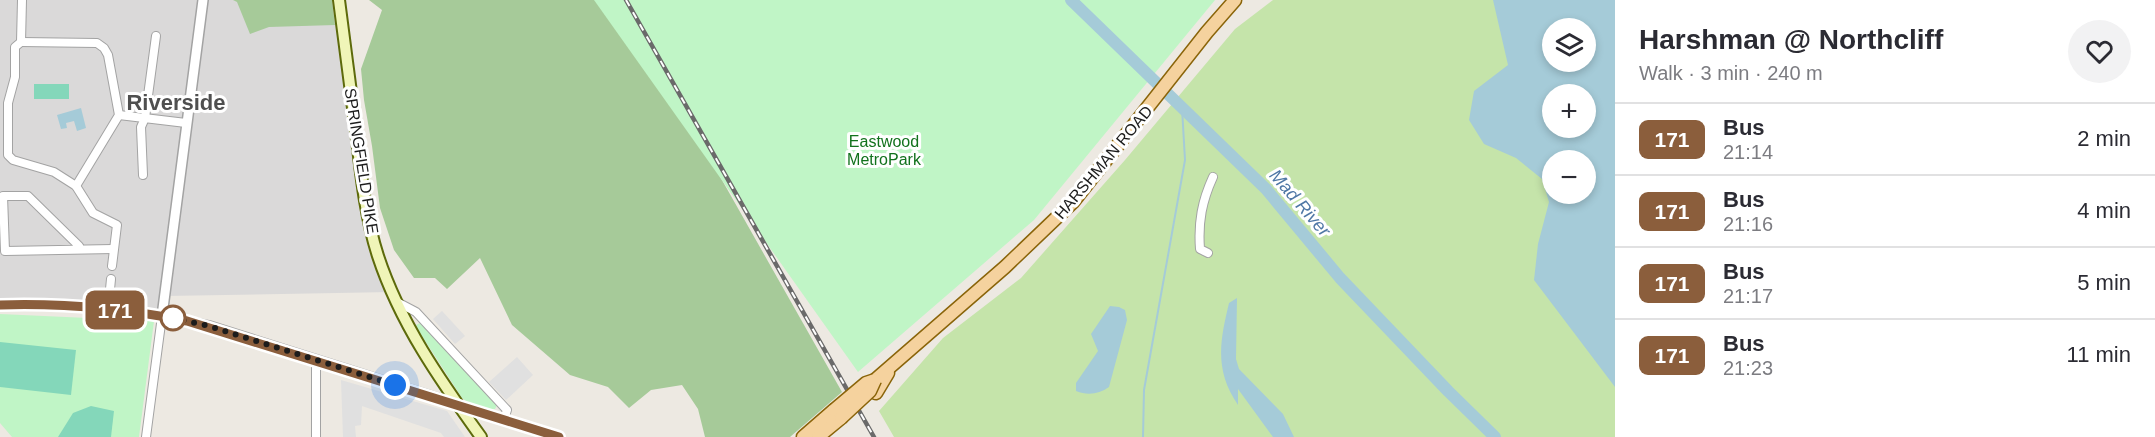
<!DOCTYPE html>
<html lang="en">
<head>
<meta charset="utf-8">
<style>
	:root { --surface:#fff; --page:#f2f2f3; --text:#2b2b33; --muted:#7c7c81; --line:#e1e1e2 }
	body { margin:0; font-family:Arial,sans-serif; background:var(--page); color:var(--text); height:100vh; display:flex; flex-direction:column; font-size:22px; white-space:nowrap }
	* { box-sizing:border-box; margin:0 }
	p { font-size:20px; color:var(--muted) }
	.icon { flex:none; width:33px; height:33px; fill:none; stroke:currentColor; stroke-width:2; stroke-linecap:round; stroke-linejoin:round }
	.map { position:relative; flex:1; overflow:hidden }
	.side { display:flex; flex-direction:column; background:var(--surface); width:540px }
	.side>* { flex:none }
	.badge { padding:0 12px; border-radius:9px; font-size:21px; line-height:39px }
	.controls { position:absolute; left:1542px; top:18px; display:grid; gap:12px }
	.controls a { display:grid; place-items:center; width:54px; height:54px; border-radius:50%; background:var(--surface); box-shadow:0 3px 9px #0003; font-size:30px }
	.you { position:absolute; width:30px; height:30px; margin:-15px; border:4px solid #fff; border-radius:50%; background:#1a73e8; box-shadow:0 0 0 9px #1a73e833 }
	.map>.badge { position:absolute; translate:-50% -50%; box-shadow:0 0 0 3px #fff }
	.round { display:grid; place-items:center; flex:none; width:63px; height:63px; border-radius:32px; background:var(--page) }
	.head { display:flex; align-items:center; justify-content:space-between; height:102px; padding:0 24px }
	h1 { font-size:28px; font-weight:700; line-height:45px }
	ul { padding:0; list-style:none }
	li { display:flex; align-items:center; gap:18px; height:72px; padding:0 24px; border-top:2px solid var(--line) }
	li div { flex:1 }
	li b { display:block; font-size:22px }
	li em { font-style:normal }
	li .badge { min-width:66px; font-weight:700; text-align:center }
	main { display:flex; flex:1; min-height:0 }
	.map>svg:first-child { display:block }
	.residential { fill:#dad9d9 }
	.grass { fill:#c5e4aa; fill-rule:evenodd }
	.forest { fill:#a6ca99 }
	.park { fill:#c0f5c6 }
	.pitch { fill:#84d7ba }
	.parking { fill:#e0e0e0 }
	.water { fill:#a5cbd8; fill-rule:evenodd }
	.lines { fill:none; stroke-linecap:round; stroke-linejoin:round }
	.stream { stroke:#a5cbd8; stroke-width:2 }
	.river { stroke:#a5cbd8; stroke-width:12 }
	.minor-casing { stroke:#a3a3a3; stroke-width:10 }
	.tertiary-casing { stroke:#a3a3a3; stroke-width:12 }
	.secondary-casing { stroke:#5d6a0b; stroke-width:14 }
	.primary-casing { stroke:#8a6409; stroke-width:15 }
	.minor { stroke:#fff; stroke-width:8 }
	.tertiary { stroke:#fff; stroke-width:9 }
	.secondary { stroke:#f0f5b8; stroke-width:10 }
	.primary { stroke:#f5d29e; stroke-width:12 }
	.rail-casing { stroke:#6a6a6a; stroke-width:4.5 }
	.rail { stroke:#fff; stroke-width:2; stroke-dasharray:7; stroke-linecap:butt }
	.primary-bridge-casing { stroke:#8a6409; stroke-width:15; stroke-linecap:butt }
	.primary-bridge { stroke:#f5d29e; stroke-width:12 }
	.line-casing { stroke:#fff; stroke-width:14 }
	.line { stroke:#8b5e3c; stroke-width:9 }
	.walk { stroke:#1c1c1c; stroke-width:6; stroke-dasharray:0 10.8 }
	.stop-dot { fill:#fff; stroke:#8b5e3c; stroke-width:3 }
	.labels { text-anchor:middle; stroke-width:6; stroke-linejoin:round; paint-order:stroke }
	.park-label { font-size:16px; fill:#12721d; stroke:#fff }
	.street-label { font-size:16px; fill:#1c1c1c; stroke:#fff }
	.water-label { font-size:18px; font-style:italic; fill:#4f77a5; stroke:#fff }
	.district-label { font-size:22px; font-weight:bold; fill:#4f4f4f; stroke:#fff }
</style>
</head>
<body>
<main>
<div class="map">
<svg width="1615" height="437" viewBox="0 0 1615 437">
	<rect width="100%" height="100%" fill="#ede9e2"/>
	<!-- residential -->
	<polygon class="residential" points="0,0 339,0 362,179 392,292 164,296 162,316 97,308 0,305"/>
	<!-- grass -->
	<path class="grass" d="M1273,0H1615V437H894L879,411L943,338L1021,278L1125,160L1235,29ZM1552,28H1586V62H1552ZM1552,94H1586V128H1552ZM1552,160H1586V194H1552Z"/>
	<!-- forest -->
	<g class="forest">
		<polygon points="233,0 332,0 335,25 269,27 250,34 237,2"/>
		<polygon points="369,0 620,0 842,392 790,437 705,437 698,409 682,385 651,390 629,408 608,387 570,375 512,325 480,258 447,289 435,278 414,278 394,250 380,208 372,146 364,100 361,69 382,10"/>
	</g>
	<!-- park -->
	<g class="park">
		<polygon points="594,0 1215,0 1034,220 858,372"/>
		<polygon points="0,314 154,321 139,437 12,437 0,423"/>
		<path d="M422,322L497,405L495,409C483,409 472,407 462,398L420,333L416,325Z"/>
	</g>
	<!-- pitch -->
	<g class="pitch">
		<rect x="34" y="84" width="35" height="15"/>
		<polygon points="0,342 76,350 71,395 0,387"/>
		<polygon points="91,406 114,411 111,437 58,437 73,413"/>
	</g>
	<!-- parking -->
	<g class="parking">
		<polygon points="442,311 465,336 455,344 433,319"/>
		<polygon points="517,357 533,375 506,400 489,382"/>
		<polygon points="341,380 447,411 465,437 444,437 441,433 362,406 361,425 355,426 356,437 343,437"/>
	</g>
	<!-- water -->
	<g class="water">
		<path d="M1493,0H1615V387L1534,280L1538,244L1549,202L1542,179L1516,158L1484,144L1469,120L1474,91L1508,65ZM1586,28V62H1552V28ZM1586,94V128H1552V94ZM1586,160V194H1552V160Z"/>
		<polygon points="81,108 86,128 77,131 74,121 66,123 67,128 61,129 57,115"/>
		<path d="M1237,298L1236,359L1239,369L1283,414L1294,437H1273L1238,389V405C1214,370 1220,341 1229,303Z"/>
		<path d="M1110,306L1119,307L1125,310L1127,320L1109,387C1099,394 1088,396 1076,391V383L1098,351L1091,334Z"/>
	</g>
	<g class="lines">
		<!-- stream -->
		<polyline class="stream" points="1143,437 1144,390 1185,160 1182,108"/>
		<!-- river -->
		<polyline class="river" points="1071,0 1266,189 1340,278 1448,391 1495,437"/>
		<!-- minor casing -->
		<g class="minor-casing">
			<g id="minor">
				<polyline points="22,0 21,42 15,47 15,77 8,103 8,155 13,160 54,172 76,186 93,213 117,225 112,266"/>
				<polyline points="21,42 97,43 104,48 108,55 119,115 76,186"/>
				<polyline points="119,115 186,123"/>
				<polyline points="143,175 141,127 145,118 156,36"/>
				<polyline points="79,246 28,196 3,196 5,251 113,249"/>
				<path d="M1208,253L1200,249C1198,222 1202,201 1213,177"/>
				<polyline points="397,302 416,312 507,410 504,419"/>
				<polyline points="0,305 72,306 162,316 146,437"/>
				<polyline points="108,310 111,279"/>
				<polyline points="316,360 316,437"/>
				<polyline points="459,405 559,437"/>
			</g>
		</g>
		<!-- tertiary casing -->
		<g class="tertiary-casing">
			<polyline id="tertiary" points="203,0 162,316 209,326 459,405"/>
		</g>
		<!-- secondary casing -->
		<g class="secondary-casing">
			<path id="secondary" d="M339,0C345,44 350,87 356,131C361,173 365,216 378,256C400,323 440,380 481,437"/>
		</g>
		<!-- primary casing -->
		<g class="primary-casing">
			<g id="primary">
				<polyline points="875,380 1005,267 1073,202 1207,32 1235,0"/>
				<polyline points="876,393 888,373"/>
				<polyline points="803,437 834,410"/>
				<polyline points="818,437 841,418"/>
			</g>
		</g>
		<!-- minor -->
		<use href="#minor" class="minor"/>
		<!-- tertiary -->
		<use href="#tertiary" class="tertiary"/>
		<!-- secondary -->
		<use href="#secondary" class="secondary"/>
		<!-- primary -->
		<use href="#primary" class="primary"/>
		<!-- rail casing -->
		<g class="rail-casing">
			<polyline id="rail" points="626,0 874,437"/>
		</g>
		<!-- rail -->
		<use href="#rail" class="rail"/>
		<!-- primary-bridge casing -->
		<g class="primary-bridge-casing">
			<g id="primary-bridge">
				<polyline points="834,410 866,383 875,380"/>
				<polyline points="841,418 870,391 875,380"/>
			</g>
		</g>
		<!-- primary-bridge -->
		<use href="#primary-bridge" class="primary-bridge"/>
	</g>
	<g class="lines">
		<!-- line casing -->
		<g class="line-casing">
			<path id="line" d="M0,305C63,303 126,309 187,321L559,437"/>
		</g>
		<!-- line -->
		<use href="#line" class="line"/>
		<!-- walk -->
		<polyline class="walk" points="173,318 209,326 395,385"/>
	</g>
	<!-- markers -->
	<circle class="stop-dot" cx="173" cy="318" r="12"/>
	<g class="labels">
		<!-- park labels -->
		<g class="park-label">
			<text x="884" y="147">Eastwood<tspan x="884" dy="18">MetroPark</tspan></text>
		</g>
		<!-- street labels -->
		<g class="street-label">
			<text transform="translate(362 161) rotate(81)" y="6">SPRINGFIELD PIKE</text>
			<text transform="translate(1103 162) rotate(-50)" y="6">HARSHMAN ROAD</text>
		</g>
		<!-- water labels -->
		<g class="water-label">
			<text transform="translate(1300 203) rotate(49)" y="6">Mad River</text>
		</g>
		<!-- district labels -->
		<g class="district-label">
			<text x="176" y="110">Riverside</text>
		</g>
	</g>
</svg>
<div class="controls">
<a><svg class="icon" aria-label="layers" viewBox="0 0 24 24"><path d="M12 4l9 5-9 5-9-5zM3 14l9 5 9-5"/></svg></a>
<a>+</a>
<a>−</a>
</div>
<div class="you" style="left:395px;top:385px"></div>
<b class="badge" style="left:115px;top:310px;background:#8b5e3c;color:#fff">171</b>
</div>
<section class="side">
<div class="head"><div><h1>Harshman @ Northcliff</h1><p>Walk · 3 min · 240 m</p></div><a class="round"><svg class="icon" aria-label="heart" viewBox="0 0 24 24"><path d="M12 20l-8-8c-3-5 5-10 8-4 3-6 11-1 8 4z"/></svg></a></div>
<ul>
<li><span class="badge" style="background:#8b5e3c;color:#fff">171</span><div><b>Bus</b><p>21:14</p></div><em>2 min</em></li>
<li><span class="badge" style="background:#8b5e3c;color:#fff">171</span><div><b>Bus</b><p>21:16</p></div><em>4 min</em></li>
<li><span class="badge" style="background:#8b5e3c;color:#fff">171</span><div><b>Bus</b><p>21:17</p></div><em>5 min</em></li>
<li><span class="badge" style="background:#8b5e3c;color:#fff">171</span><div><b>Bus</b><p>21:23</p></div><em>11 min</em></li>
</ul>
</section>
</main>
</body>
</html>
